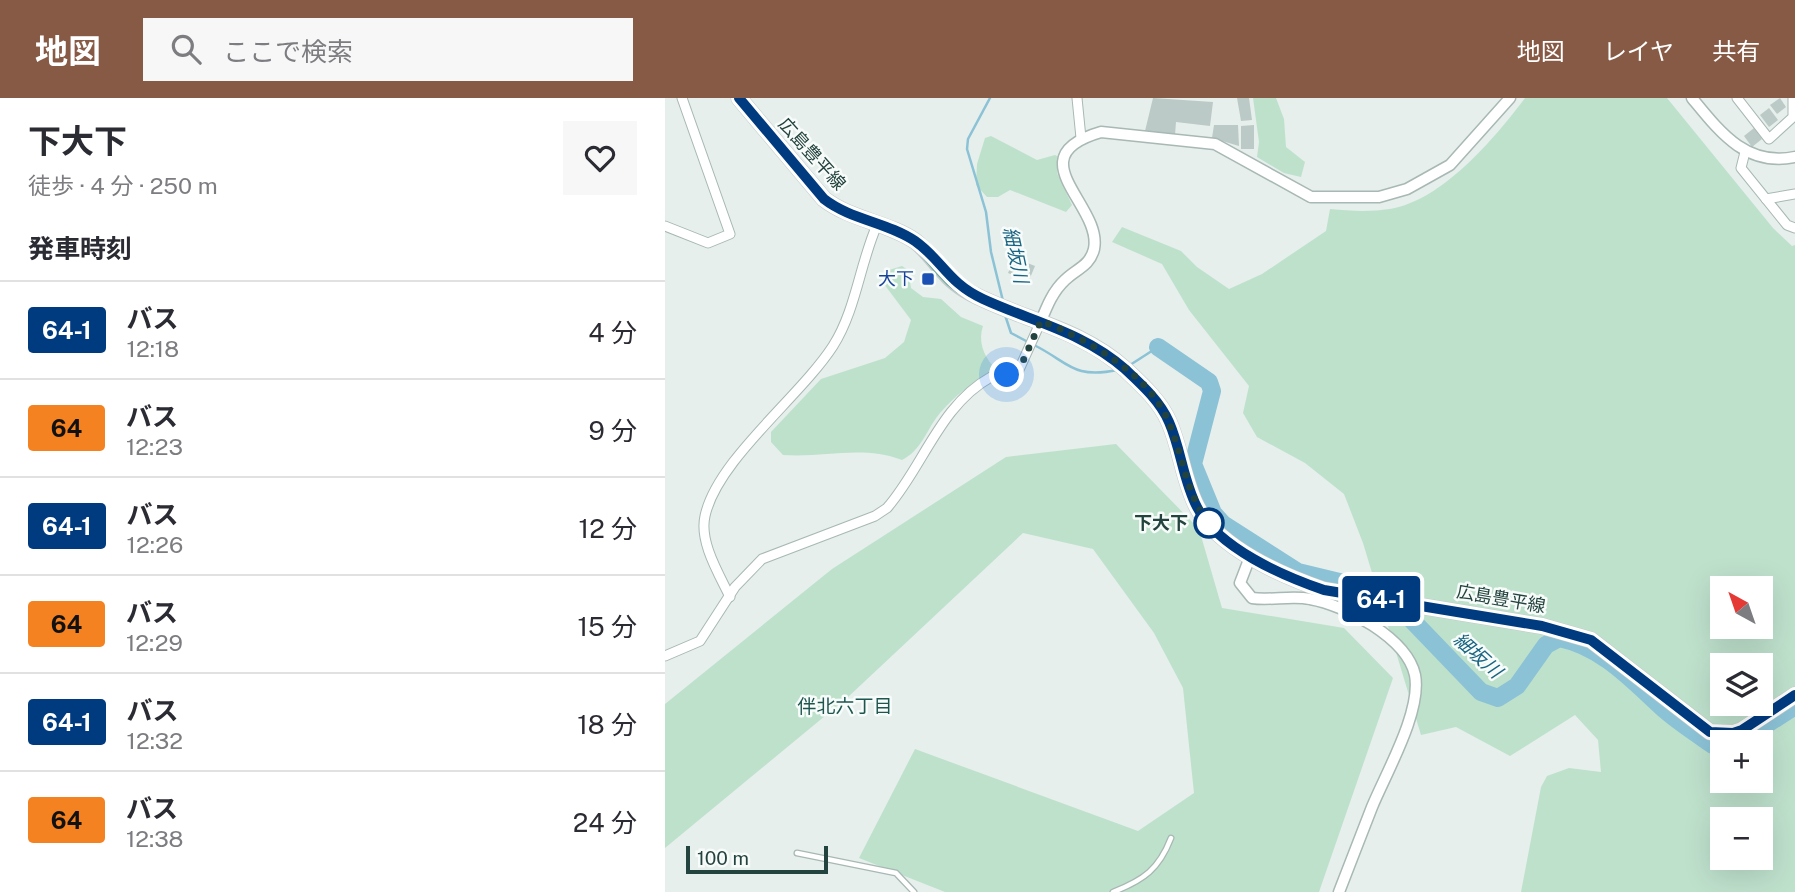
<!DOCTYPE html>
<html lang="ja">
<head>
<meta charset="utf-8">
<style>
	:root { --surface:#fff; --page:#f7f7f7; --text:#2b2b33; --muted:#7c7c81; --line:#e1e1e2; --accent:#875a45 }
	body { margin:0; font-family:"Public Sans","Noto Sans JP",sans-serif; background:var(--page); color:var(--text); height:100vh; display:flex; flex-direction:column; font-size:26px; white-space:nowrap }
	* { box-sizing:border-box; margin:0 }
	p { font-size:23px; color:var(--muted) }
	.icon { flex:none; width:38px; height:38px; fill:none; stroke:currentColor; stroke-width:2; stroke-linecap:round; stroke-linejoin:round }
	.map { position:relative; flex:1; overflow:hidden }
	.drawer { display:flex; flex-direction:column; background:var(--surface); width:665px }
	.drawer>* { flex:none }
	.badge { padding:0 14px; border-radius:5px; font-size:24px; line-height:46px }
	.needle { width:46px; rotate:320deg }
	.buttons { position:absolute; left:1045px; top:478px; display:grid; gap:14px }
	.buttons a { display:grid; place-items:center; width:63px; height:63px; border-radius:0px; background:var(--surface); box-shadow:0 7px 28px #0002; font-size:35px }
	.scale { position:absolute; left:21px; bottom:18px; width:142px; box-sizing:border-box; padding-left:7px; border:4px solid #23433e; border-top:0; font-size:19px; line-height:24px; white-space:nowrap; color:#23433e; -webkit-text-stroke:5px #f7fbf9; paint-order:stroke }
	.you { position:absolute; width:35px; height:35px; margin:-18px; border:5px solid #fff; border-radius:50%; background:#1a73e8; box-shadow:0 0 0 10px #1a73e833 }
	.map>.badge { position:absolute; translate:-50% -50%; box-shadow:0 0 0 4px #fff }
	h2 { padding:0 28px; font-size:26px; line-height:63px }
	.round { display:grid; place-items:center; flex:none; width:74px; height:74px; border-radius:0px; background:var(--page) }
	.head { display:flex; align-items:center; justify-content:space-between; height:119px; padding:0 28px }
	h1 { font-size:33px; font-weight:700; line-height:52px }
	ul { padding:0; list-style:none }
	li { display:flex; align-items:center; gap:21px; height:98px; padding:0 28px; border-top:2px solid var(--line) }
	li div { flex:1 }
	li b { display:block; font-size:26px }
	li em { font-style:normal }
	li .badge { min-width:77px; font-weight:700; text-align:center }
	header { display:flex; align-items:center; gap:42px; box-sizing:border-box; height:98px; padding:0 35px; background:var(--accent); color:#fff }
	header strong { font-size:33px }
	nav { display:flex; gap:38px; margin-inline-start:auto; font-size:24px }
	.search { width:490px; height:63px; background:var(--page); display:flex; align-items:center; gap:18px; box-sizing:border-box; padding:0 24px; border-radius:0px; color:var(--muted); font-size:26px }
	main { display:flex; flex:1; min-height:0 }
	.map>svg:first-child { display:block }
	.green { fill:#bee1cc; fill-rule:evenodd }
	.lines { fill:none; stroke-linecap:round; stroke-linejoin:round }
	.stream { stroke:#8cc2d6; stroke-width:2.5 }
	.river { stroke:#8cc2d6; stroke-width:18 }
	.building { fill:#bbcac6 }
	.service-casing { stroke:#a8b8b4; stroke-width:7 }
	.minor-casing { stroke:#a8b8b4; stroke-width:11 }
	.tertiary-casing { stroke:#a8b8b4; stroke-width:13 }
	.primary-casing { stroke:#c1cac9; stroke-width:17 }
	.service { stroke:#fff; stroke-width:4.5 }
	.minor { stroke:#fff; stroke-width:9 }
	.tertiary { stroke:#fff; stroke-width:10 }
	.primary { stroke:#68a79e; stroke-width:14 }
	.line-casing { stroke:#fff; stroke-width:16 }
	.line { stroke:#003b80; stroke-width:10 }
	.walk { stroke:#23433e; stroke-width:7; stroke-dasharray:0 12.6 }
	.transit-dot { fill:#1a4fb4; stroke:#f7fbf9; stroke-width:2.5 }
	.stop-dot { fill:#fff; stroke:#003b80; stroke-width:3.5 }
	.labels { text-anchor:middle; stroke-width:5; stroke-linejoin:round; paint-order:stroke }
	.street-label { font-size:18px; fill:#23433e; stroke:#f7fbf9 }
	.transit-label { font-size:18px; fill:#164399; stroke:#f7fbf9; text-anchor:end }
	.stop-label { font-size:18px; font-weight:bold; fill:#23433e; stroke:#f7fbf9; text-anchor:end }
	.water-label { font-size:19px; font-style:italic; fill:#196483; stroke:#f7fbf9 }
	.neighbourhood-label { font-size:19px; fill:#1d564f; stroke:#f7fbf9 }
</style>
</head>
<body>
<header>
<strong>地図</strong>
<div class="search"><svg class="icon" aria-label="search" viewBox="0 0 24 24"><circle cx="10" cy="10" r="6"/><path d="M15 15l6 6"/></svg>ここで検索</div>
<nav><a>地図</a><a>レイヤ</a><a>共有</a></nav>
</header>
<main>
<section class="drawer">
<div class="head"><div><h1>下大下</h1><p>徒歩 · 4 分 · 250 m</p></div><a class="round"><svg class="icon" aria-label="heart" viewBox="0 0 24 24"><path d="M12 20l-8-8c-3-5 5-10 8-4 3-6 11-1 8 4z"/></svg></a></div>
<h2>発車時刻</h2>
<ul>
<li><span class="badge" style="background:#003b80;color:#fff">64-1</span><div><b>バス</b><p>12:18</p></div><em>4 分</em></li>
<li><span class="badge" style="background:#f58220;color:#111">64</span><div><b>バス</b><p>12:23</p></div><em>9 分</em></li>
<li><span class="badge" style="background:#003b80;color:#fff">64-1</span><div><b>バス</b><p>12:26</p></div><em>12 分</em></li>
<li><span class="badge" style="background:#f58220;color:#111">64</span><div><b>バス</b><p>12:29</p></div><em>15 分</em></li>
<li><span class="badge" style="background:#003b80;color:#fff">64-1</span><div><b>バス</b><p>12:32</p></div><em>18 分</em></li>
<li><span class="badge" style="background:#f58220;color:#111">64</span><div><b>バス</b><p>12:38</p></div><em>24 分</em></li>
</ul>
</section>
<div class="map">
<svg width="1130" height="794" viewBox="0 0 1130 794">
	<rect width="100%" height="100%" fill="#e6efec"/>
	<!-- green -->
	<g class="green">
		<polygon points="588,0 611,0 619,21 621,49 640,64 636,79 619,75 592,59 594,44"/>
		<path d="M860,0H1002L1108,130L1127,148L1130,147V794H856L876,689L882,678L904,670L936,674L933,642L910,617L845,658L791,629L756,637L698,445L679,396L640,365L592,339L578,315L584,288L524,212L497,166L447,144L457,129L516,153L532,169L564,191L597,176L661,133L665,111C685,113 705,114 725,111C778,102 829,41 860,0ZM1057,490H1096V528H1057ZM1057,567H1096V606H1057ZM1057,644H1096V682H1057ZM1057,721H1096V760H1057Z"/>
		<polygon points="326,38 372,62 390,57 394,59 392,75 407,107 401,114 345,92 333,99 322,99 311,87 312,66 320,40"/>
		<path d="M237,168L243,172L246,190L258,199L276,201L296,219L318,228C313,242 318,257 328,268L327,274C308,283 289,299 275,315C261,332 257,352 237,362C197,347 159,360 118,357L106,344V334L156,281L220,260L239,244L246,222L219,186L224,172Z"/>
		<polygon points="451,346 534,431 557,510 679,530 728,580 654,794 280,794 194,760 250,651 473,733 529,695 518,590 489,535 428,451 358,435 183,599 0,750 0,606 167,471 341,359"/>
	</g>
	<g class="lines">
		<!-- stream -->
		<g class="stream">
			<polyline points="325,0 303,41 302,51 321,114 326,154 338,203"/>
			<polyline points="340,217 346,235 363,244"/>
			<path d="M369,247C405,265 407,281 453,272"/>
			<polyline points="465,267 493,249"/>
		</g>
		<!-- river -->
		<g class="river">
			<polyline points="493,249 544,284 547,293 528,366 548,415 558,426 633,474 720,495"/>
			<path d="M742,517L816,594L833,600L852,588L881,547L894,540C938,549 967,582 1000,612C1015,625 1032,636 1048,647L1057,649"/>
			<polyline points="1074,644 1130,608"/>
		</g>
	</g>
	<!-- building -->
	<g class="building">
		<polygon points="488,0 548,4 545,28 511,24 510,37 480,33"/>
		<polygon points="572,0 584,0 587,22 576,23"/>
		<polygon points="1115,0 1121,9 1112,16 1105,7"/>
		<polygon points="1104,10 1113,22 1104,29 1095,17"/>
		<polygon points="549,27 573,27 574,48 547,40"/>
		<polygon points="589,27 589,51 576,51 576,28"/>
		<polygon points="1089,30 1097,41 1087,49 1079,38"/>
		<polygon points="350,160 370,168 365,180 361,182 343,175"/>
	</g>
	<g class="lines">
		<!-- service casing -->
		<g class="service-casing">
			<g id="service">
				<polyline points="132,755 231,775 249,794"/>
				<path d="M448,794C479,782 494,771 506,740"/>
			</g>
		</g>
		<!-- minor casing -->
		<g class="minor-casing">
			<g id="minor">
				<polyline points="412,0 416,40"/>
				<polyline points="1072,0 1104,41 1128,19 1128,0"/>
				<polyline points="1080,54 1076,70 1122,127 1130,130"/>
				<polyline points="1101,101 1130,96"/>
				<polyline points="0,128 43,145 65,136 17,0"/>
				<path d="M65,499C54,476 34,444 40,418C52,362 135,299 168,248C191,212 195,165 212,127"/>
				<path d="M0,558L35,543L70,489L97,461L210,418L222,410C258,369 275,307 326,279C335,275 344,279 353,274L376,223"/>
			</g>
		</g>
		<!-- tertiary casing -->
		<g class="tertiary-casing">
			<g id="tertiary">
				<path d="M1027,0C1055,34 1081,69 1130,59"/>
				<path d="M376,223C382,208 388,193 400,182C411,171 425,168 429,151C438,107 350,59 436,34L550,46L646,99H714L742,91L785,67L845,0"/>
				<path d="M585,459L575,485L587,500C606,503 626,497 645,501C680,507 742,540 750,577C757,613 721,675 707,709C696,737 685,766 674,794"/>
			</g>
		</g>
		<!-- primary casing -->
		<g class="primary-casing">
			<path id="primary" d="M74,0L159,101C186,122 222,124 250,143C262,152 269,164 279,174C289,186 304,195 318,201C367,224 418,233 460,271C476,286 495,303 504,324C516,351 518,382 532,409C553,450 618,478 659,492L877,528L926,542L1045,634L1068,635L1077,632L1130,597"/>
		</g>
		<!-- service -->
		<use href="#service" class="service"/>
		<!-- minor -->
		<use href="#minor" class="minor"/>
		<!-- tertiary -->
		<use href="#tertiary" class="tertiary"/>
		<!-- primary -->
		<use href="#primary" class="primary"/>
	</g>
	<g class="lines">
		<!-- line casing -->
		<g class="line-casing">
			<path id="line" d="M74,0L159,101C186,122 222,124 250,143C277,162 283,185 318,201C368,224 418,234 460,271C476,286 495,303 504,324C516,351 518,382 532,409C553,450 618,478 659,492L877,528L926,542L1045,634L1068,635L1077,632L1130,597"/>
		</g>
		<!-- line -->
		<use href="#line" class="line"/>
		<!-- walk -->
		<path class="walk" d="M342,277L353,274L376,223C422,241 486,277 504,325C519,361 521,397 546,429L544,425"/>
	</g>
	<!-- markers -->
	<rect class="transit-dot" x="256" y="174" width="14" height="14" rx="3.5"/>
	<circle class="stop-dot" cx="544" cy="425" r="14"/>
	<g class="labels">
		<!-- street labels -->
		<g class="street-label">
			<text transform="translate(147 56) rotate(48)" y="6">広島豊平線</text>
			<text transform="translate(836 501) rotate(10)" y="6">広島豊平線</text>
		</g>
		<!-- transit labels -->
		<g class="transit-label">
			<text x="249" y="187">大下</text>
		</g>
		<!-- stop labels -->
		<g class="stop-label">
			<text x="523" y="431">下大下</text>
		</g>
		<!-- water labels -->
		<g class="water-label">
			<text transform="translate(351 157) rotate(78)" y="7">細坂川</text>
			<text transform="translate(813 557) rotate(42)" y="7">細坂川</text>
		</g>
		<!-- neighbourhood labels -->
		<g class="neighbourhood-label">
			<text x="180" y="615">伴北六丁目</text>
		</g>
	</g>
</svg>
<div class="buttons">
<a><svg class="needle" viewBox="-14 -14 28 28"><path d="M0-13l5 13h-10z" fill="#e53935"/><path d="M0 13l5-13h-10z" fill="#7c7c81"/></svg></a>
<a><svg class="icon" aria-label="layers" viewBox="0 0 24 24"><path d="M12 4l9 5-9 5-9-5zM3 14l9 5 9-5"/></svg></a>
<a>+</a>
<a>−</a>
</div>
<div class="scale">100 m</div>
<div class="you" style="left:342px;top:277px"></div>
<b class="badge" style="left:716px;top:501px;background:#003b80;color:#fff">64-1</b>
</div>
</main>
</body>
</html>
